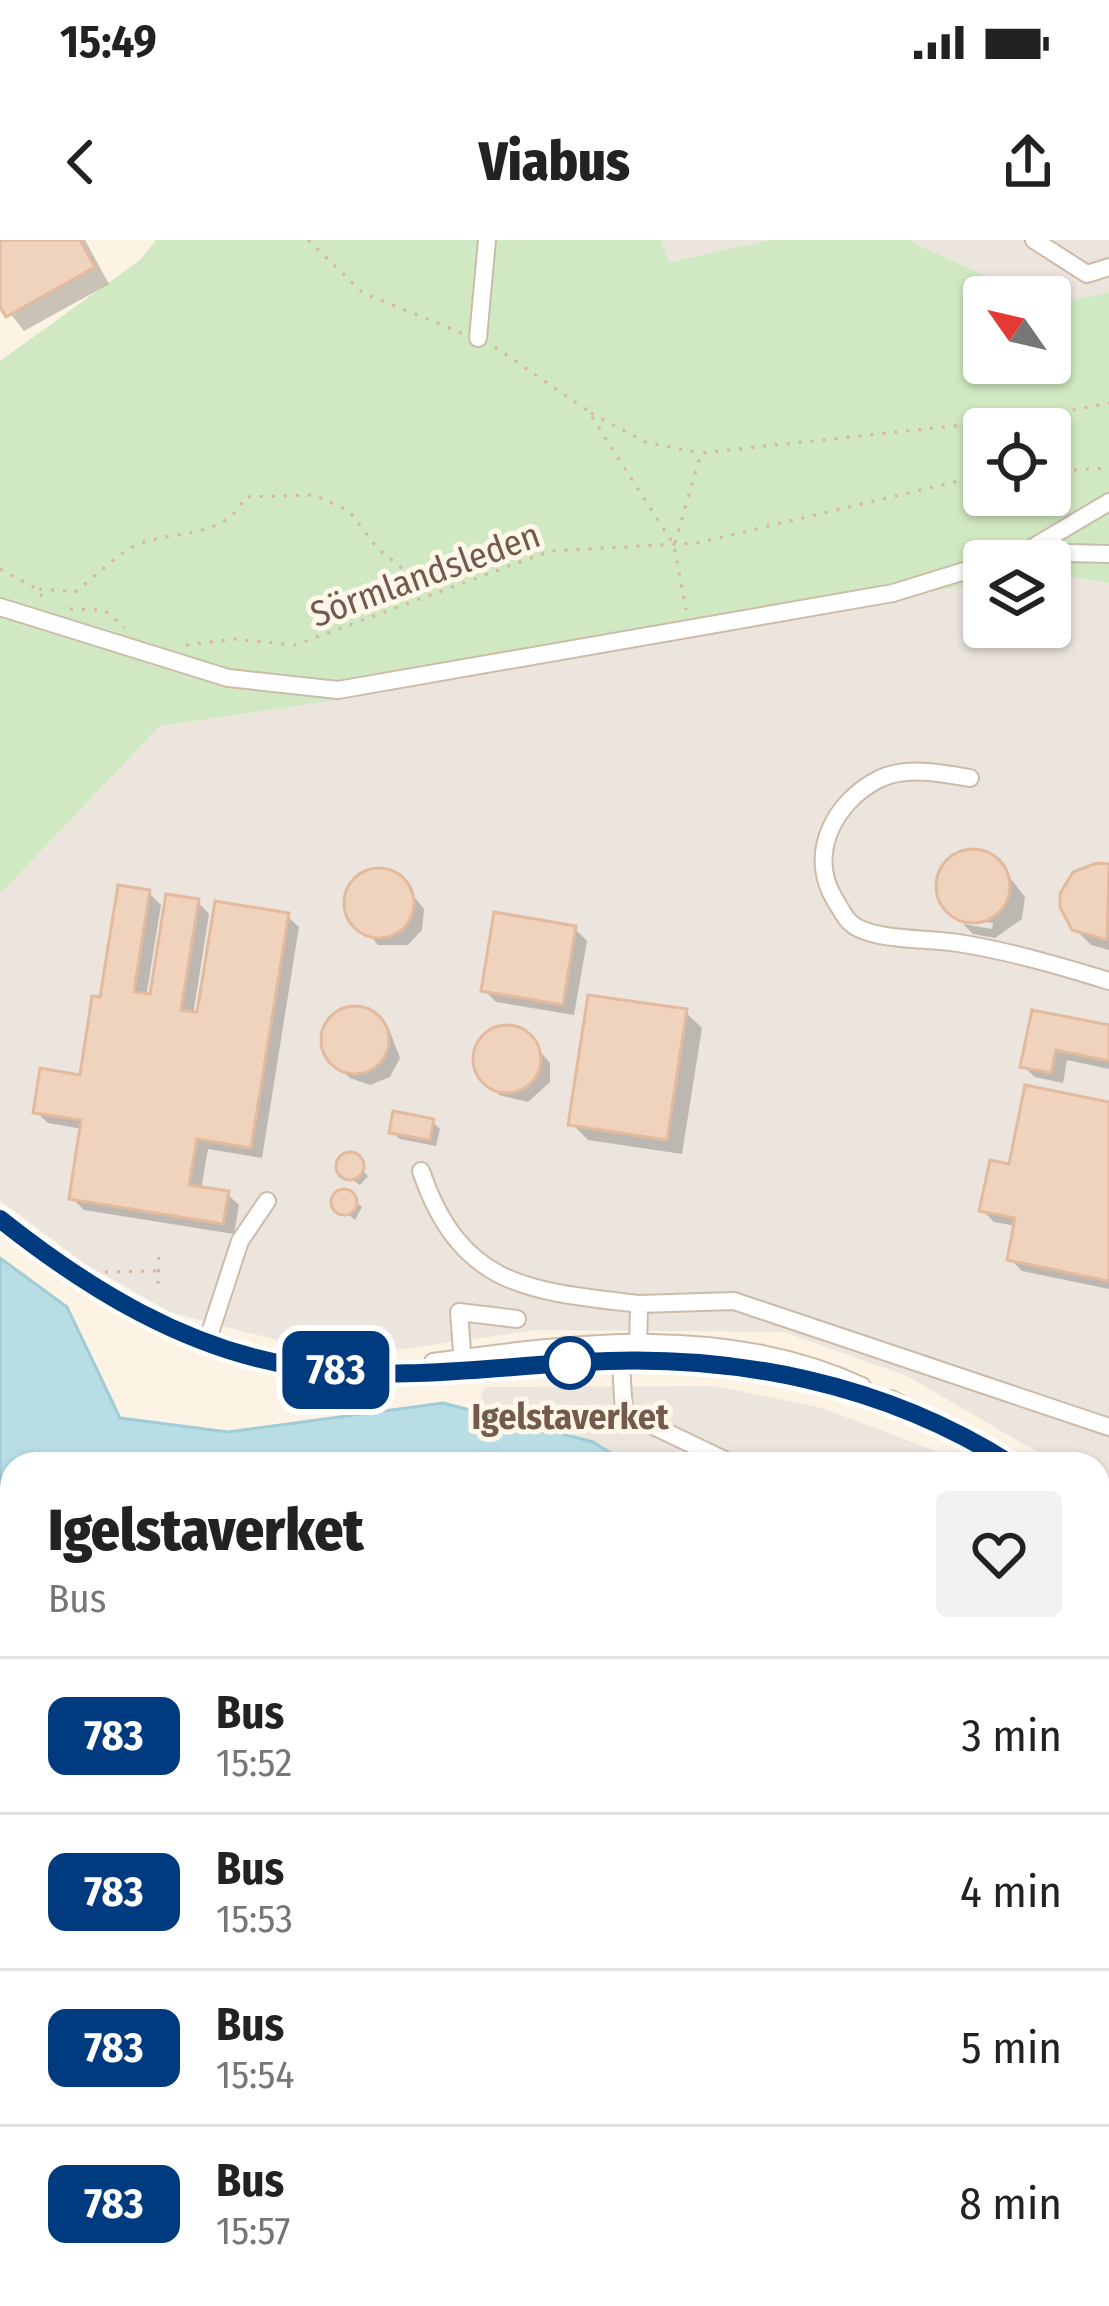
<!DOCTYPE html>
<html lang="en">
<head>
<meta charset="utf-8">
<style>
	:root { --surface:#fff; --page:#f2f2f2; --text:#222; --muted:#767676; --line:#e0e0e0 }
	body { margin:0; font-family:"Fira Sans Condensed",sans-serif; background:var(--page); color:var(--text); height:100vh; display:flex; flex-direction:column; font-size:45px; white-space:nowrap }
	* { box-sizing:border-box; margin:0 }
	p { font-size:39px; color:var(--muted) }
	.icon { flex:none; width:66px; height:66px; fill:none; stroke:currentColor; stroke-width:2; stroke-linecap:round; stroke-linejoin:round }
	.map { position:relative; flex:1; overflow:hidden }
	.panel { position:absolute; left:0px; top:1212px; width:1110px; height:855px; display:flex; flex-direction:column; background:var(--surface); border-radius:36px 36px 0 0; box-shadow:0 3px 9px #0004 }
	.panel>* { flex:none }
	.badge { padding:0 24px; border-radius:18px; font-size:42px; line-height:78px }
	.needle { width:78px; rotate:304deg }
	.tools { position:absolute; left:963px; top:36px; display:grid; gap:24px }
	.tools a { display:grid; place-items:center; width:108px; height:108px; border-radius:12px; background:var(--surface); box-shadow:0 3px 9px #0004; font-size:60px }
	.map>.badge { position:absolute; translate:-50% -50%; box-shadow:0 0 0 6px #fff }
	.round { display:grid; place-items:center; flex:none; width:126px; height:126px; border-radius:12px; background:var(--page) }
	.summary { display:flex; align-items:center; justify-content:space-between; height:204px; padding:0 48px }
	h1 { font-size:57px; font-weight:800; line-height:90px }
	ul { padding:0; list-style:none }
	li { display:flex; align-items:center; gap:36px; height:156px; padding:0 48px; border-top:3px solid var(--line) }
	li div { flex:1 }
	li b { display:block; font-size:45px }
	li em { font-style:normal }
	li .badge { min-width:132px; font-weight:700; text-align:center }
	.status { display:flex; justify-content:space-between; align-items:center; height:84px; padding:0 60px; background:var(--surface); direction:ltr }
	.status svg { height:33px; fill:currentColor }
	header { display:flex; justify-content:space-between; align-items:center; height:156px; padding:0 48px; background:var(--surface); font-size:54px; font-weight:800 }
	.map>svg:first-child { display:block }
	.industrial { fill:#ebe5de }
	.green { fill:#d1e9c2; fill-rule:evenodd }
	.water { fill:#b9dde5; stroke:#9fccd6; stroke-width:3 }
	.shadow { fill:#0003 }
	.building { fill:#f0d3bc; stroke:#e3ba9d; stroke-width:3 }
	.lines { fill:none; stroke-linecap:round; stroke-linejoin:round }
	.minor-casing { stroke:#cdbbaa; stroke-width:20 }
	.path { stroke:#d5b69f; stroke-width:3; stroke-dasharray:3 9; stroke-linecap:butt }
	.minor { stroke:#fff; stroke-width:16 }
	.rail { stroke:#b6a3c5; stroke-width:4.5; stroke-dasharray:18 12; stroke-linecap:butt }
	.line-casing { stroke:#fff; stroke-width:27 }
	.line { stroke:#003b80; stroke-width:18 }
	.stop-dot { fill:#fff; stroke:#003b80; stroke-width:6 }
	.labels { text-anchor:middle; stroke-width:10; stroke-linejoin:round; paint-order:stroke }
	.street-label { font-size:36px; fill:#735a4a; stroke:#fff7ea }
	.stop-label { font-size:36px; font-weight:bold; fill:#735a4a; stroke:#fff7ea }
</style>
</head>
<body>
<div class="status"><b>15:49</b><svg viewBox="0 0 49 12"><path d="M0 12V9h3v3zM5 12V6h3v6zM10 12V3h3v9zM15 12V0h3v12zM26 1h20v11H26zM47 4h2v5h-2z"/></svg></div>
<header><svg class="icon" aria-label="back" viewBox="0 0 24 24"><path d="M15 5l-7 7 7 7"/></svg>Viabus<svg class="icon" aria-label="share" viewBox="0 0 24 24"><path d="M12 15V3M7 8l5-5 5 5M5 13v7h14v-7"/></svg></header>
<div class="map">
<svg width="1109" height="2066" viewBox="0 0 1109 2066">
	<rect width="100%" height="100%" fill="#fcf3e4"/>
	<!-- industrial -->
	<g class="industrial">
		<polygon points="661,0 770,0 668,22"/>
		<polygon points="908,0 1109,0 1109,52 1050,65 1050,57 1030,57"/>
		<polygon points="1050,334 1109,343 1109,1253 1098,1247 1098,1224 1058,1224 907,1136 784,1092 535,1090 404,1109 284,1102 170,1072 85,1024 0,960 0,654 160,486 337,460 984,342 984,387 1050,387"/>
		<polygon points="714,1146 822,1168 970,1224 628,1224 593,1202 476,1171 485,1147"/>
		<polygon points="1098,1292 1109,1298 1109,1344 1098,1362"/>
		<polygon points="0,1710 12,1715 12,2055 380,2055 382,2066 0,2066"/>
	</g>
	<!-- green -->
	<path class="green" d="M156,0H661L669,22L770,0H908L1030,57H984V123H1050V65L1109,52V343L1050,334V321H984V342L337,460L160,486L0,654V121L140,20ZM984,189H1050V255H984Z"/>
	<!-- water -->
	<g class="water">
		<polygon points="0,1018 67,1067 120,1178 228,1192 443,1163 593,1202 628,1224 12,1224 12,1715 0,1710"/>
		<polygon points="1101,1356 1109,1357 1109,2066 641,2066 627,2055 1098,2055"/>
		<polygon points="380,2055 448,2055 454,2066 382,2066"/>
	</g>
	<!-- shadow -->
	<g class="shadow">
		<polygon points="4,0 85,0 109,44 24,91 0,60"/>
		<polygon points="975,611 996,620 1025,657 1022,679 995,698 973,694 963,684 992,689 993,683 959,679 938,648 944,626"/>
		<polygon points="1097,626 1109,629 1109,710 1091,705 1074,688"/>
		<polygon points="377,631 398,637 424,669 422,690 408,705 378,705 348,668 351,648"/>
		<polygon points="149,653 161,665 146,757 153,758 198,662 209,674 193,775 200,776 287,676 299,687 262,918 208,909 201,950 227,954 239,965 234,994 84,970 72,958 83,889 48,883 36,872 82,838 103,760"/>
		<polygon points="575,689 587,701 574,775 496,762 484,750"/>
		<polygon points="358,768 389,789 400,818 390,837 370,845 350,838 337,826 324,798 331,780"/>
		<polygon points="685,772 702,788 682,914 588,900 572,884"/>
		<polygon points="1034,773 1109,788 1109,829 1067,820 1063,843 1035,837 1023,826"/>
		<polygon points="505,788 524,793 550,823 550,842 528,862 499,855 477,824 487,796"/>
		<polygon points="1109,865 1109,1049 1022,1031 1010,1019 1016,986 994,982 982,970 1011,927"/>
		<polygon points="432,881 440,889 436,906 400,899 392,892"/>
		<polygon points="349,916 368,936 360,945 342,933 341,920"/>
		<polygon points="343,952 362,967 355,980 334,963"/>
		<polygon points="0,1824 12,1828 12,2028 7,2044 0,2041"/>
	</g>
	<!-- building -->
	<g class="building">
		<polygon points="0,0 80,0 95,27 6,77 0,67"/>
		<circle cx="973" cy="646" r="37"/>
		<polygon points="1097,623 1109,624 1107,700 1072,690 1060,667 1060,654 1073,632"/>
		<circle cx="379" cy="663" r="35"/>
		<polygon points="118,645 150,650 134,752 150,754 166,654 199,659 181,770 197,772 215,661 289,673 251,908 197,899 189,945 229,951 223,984 69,959 81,880 33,873 40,828 80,835 92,756 100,757"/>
		<polygon points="494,672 576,686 563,765 481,751"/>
		<polygon points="588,755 687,769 667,900 568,885"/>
		<circle cx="355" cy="800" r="34"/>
		<polygon points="1032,770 1109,785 1109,821 1056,810 1051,833 1020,827"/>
		<circle cx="507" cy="819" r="34"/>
		<polygon points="1025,845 1109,862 1109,1041 1007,1020 1015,978 979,971 990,920 1009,924"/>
		<polygon points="393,871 434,879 430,900 389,893"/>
		<circle cx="350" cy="926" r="14"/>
		<circle cx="344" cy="962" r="13"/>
		<polygon points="0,1820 12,1825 12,1967 0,2002"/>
		<polygon points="173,2055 190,2055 220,2066 169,2066"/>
	</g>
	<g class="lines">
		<!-- minor casing -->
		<g class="minor-casing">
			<g id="minor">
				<polyline points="1034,0 1087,34 1109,27"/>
				<polyline points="478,98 487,0"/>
				<polyline points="1025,312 1109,262"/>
				<polyline points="996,321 1024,312 1109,314"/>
				<polyline points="0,367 228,438 338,450 893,353 984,325"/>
				<path d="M970,538C942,533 906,526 879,539C834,562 807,614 835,660C842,671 846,682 858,688C884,701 928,698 958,703C1009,711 1060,726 1109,741"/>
				<path d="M421,931C461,1048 529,1051 639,1064"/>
				<path d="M0,979C152,1100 271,1140 465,1131C538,1128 611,1118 684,1120C756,1122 830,1146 899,1163"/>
				<polyline points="207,1102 240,1001 267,961"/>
				<polyline points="620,1109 624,1172 733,1224"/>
				<polyline points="638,1113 639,1064 734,1061 1109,1187"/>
				<path d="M433,1122C577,1102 726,1083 862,1146"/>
				<polyline points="463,1124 459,1072 517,1079"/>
				<polyline points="891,1159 1011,1224"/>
				<polyline points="1098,1278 1109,1284"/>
				<polyline points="0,1776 12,1779"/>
				<polyline points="276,2055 302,2066"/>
				<polyline points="144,2066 146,2058"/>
			</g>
		</g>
		<!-- path -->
		<g class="path">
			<polyline points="308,0 363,53 464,94"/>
			<polyline points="495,107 588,171 674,305 686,370"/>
			<polyline points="591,173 645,202 700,213"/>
			<polyline points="1050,231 1109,228"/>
			<polyline points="675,303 701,213 1037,177 1109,163"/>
			<polyline points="0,329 37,349 46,363"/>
			<path d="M39,349L75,352C92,339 109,322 127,310C163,287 223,304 245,257L314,255L349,271L377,308L420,343L441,352"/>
			<polyline points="70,369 104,370 125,388"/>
			<polyline points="186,405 233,399 295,405 550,311 697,303 984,235"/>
			<polyline points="105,1032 158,1031"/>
			<polyline points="158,1044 159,1014"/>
		</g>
		<!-- minor -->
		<use href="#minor" class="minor"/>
		<!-- rail -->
		<polyline class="rail" points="13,2055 44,2066"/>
	</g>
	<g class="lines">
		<!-- line casing -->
		<g class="line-casing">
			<path id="line" d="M0,979C88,1049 187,1110 300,1127C393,1142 490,1127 583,1122C733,1113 884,1143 1011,1224"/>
		</g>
		<!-- line -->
		<use href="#line" class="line"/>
	</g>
	<!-- markers -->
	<circle class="stop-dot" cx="570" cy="1123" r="24"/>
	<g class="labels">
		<!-- street labels -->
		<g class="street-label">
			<text transform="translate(425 334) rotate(-20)" y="13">Sörmlandsleden</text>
		</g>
		<!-- stop labels -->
		<g class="stop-label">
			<text x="570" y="1189">Igelstaverket</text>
		</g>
	</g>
</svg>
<div class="tools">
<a><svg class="needle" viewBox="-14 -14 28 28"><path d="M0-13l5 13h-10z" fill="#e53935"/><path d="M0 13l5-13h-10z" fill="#767676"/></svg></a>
<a><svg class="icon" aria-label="locate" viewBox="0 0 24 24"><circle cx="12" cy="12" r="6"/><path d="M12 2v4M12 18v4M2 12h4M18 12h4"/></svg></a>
<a><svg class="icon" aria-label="layers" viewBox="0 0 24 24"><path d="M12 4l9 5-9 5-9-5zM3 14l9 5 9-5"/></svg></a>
</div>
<b class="badge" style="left:336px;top:1130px;background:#003b80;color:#fff">783</b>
<section class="panel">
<div class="summary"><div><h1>Igelstaverket</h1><p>Bus</p></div><a class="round"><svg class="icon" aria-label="heart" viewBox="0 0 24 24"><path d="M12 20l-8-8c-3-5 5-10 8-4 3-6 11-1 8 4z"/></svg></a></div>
<ul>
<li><span class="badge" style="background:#003b80;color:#fff">783</span><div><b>Bus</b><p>15:52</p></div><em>3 min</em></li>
<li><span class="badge" style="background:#003b80;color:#fff">783</span><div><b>Bus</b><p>15:53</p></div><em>4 min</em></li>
<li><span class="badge" style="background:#003b80;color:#fff">783</span><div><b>Bus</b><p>15:54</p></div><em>5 min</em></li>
<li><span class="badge" style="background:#003b80;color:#fff">783</span><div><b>Bus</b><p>15:57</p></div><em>8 min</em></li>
</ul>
</section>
</div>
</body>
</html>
